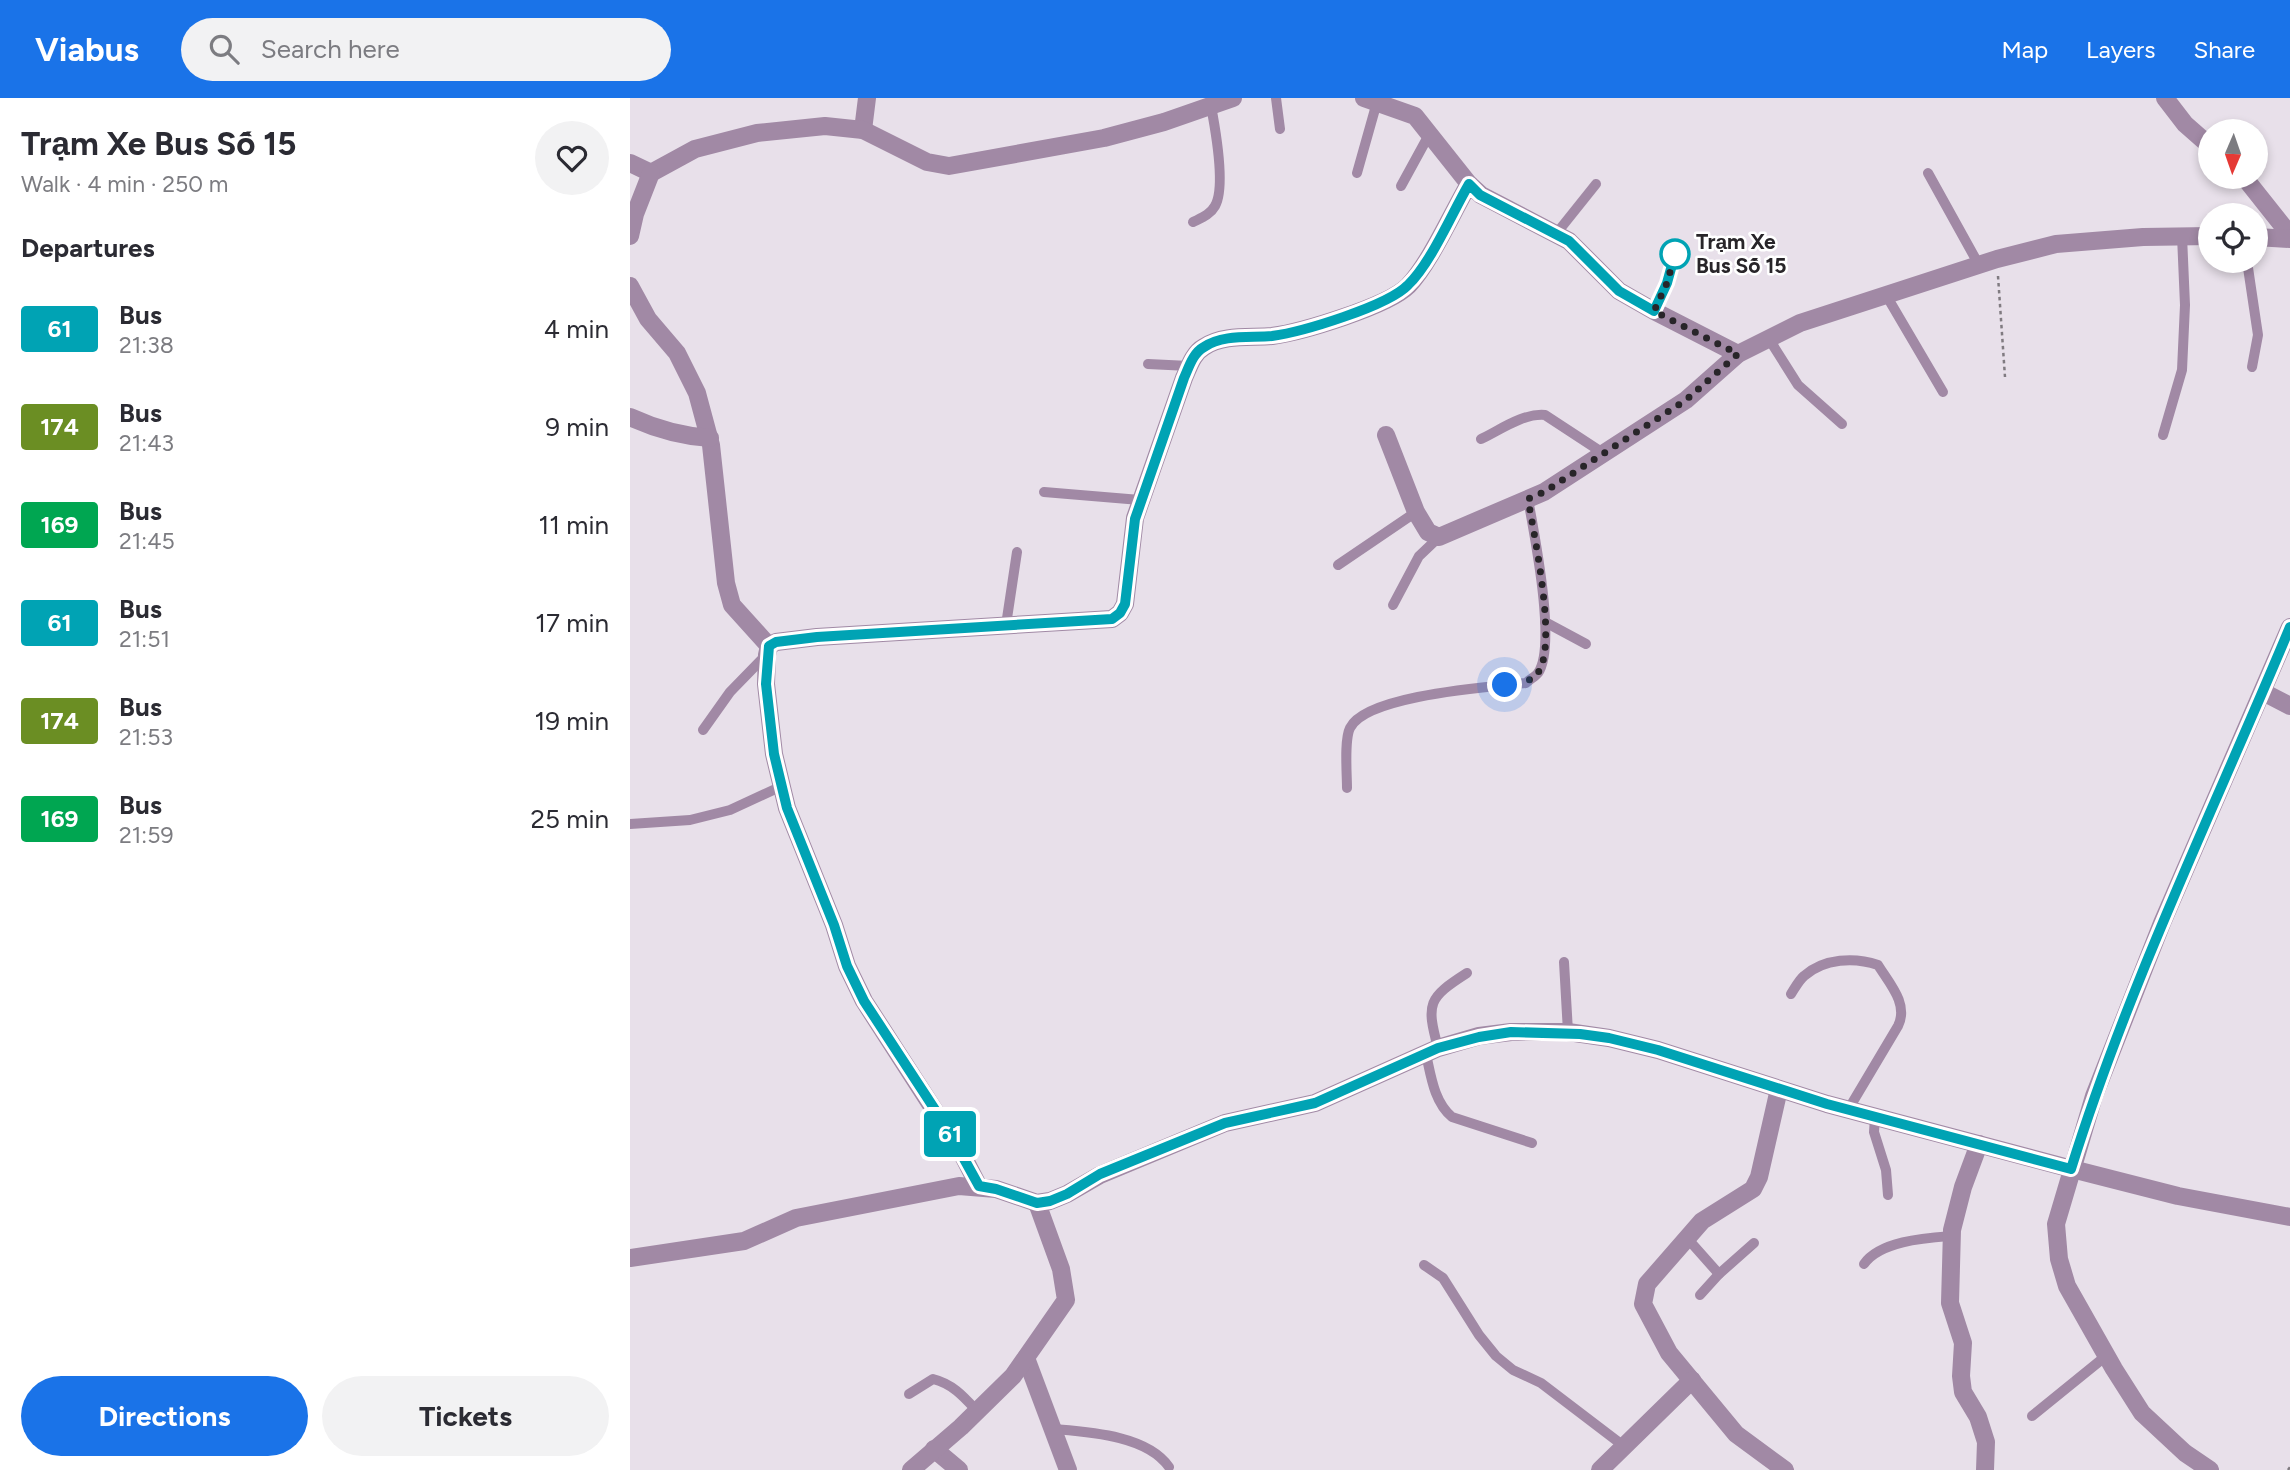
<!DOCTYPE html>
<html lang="en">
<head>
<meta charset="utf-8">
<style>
	:root { --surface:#fff; --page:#f2f2f3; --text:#2b2b33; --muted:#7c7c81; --accent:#1a73e8 }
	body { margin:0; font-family:Figtree,sans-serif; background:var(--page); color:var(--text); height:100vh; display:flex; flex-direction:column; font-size:26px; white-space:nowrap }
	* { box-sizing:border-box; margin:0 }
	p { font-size:23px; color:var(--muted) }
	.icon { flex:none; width:38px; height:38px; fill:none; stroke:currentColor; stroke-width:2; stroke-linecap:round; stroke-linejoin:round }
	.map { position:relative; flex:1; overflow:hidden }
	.side { display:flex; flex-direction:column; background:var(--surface); width:630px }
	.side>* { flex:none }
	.badge { padding:0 14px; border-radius:5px; font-size:24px; line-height:46px }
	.needle { width:46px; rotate:182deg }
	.buttons { position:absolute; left:1568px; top:21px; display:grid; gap:14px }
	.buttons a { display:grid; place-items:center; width:70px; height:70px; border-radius:50%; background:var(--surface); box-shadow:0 4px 10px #0003; font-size:35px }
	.you { position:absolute; width:35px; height:35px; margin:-18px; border:5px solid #fff; border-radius:50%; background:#1a73e8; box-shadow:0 0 0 10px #1a73e833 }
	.map>.badge { position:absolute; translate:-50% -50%; box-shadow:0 0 0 4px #fff }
	h2 { padding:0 21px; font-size:26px; line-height:63px }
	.round { display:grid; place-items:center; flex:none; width:74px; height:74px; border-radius:37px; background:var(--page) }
	.summary { display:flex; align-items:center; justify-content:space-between; height:119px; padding:0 21px }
	h1 { font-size:33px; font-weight:700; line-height:52px }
	.button { display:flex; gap:14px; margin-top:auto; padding:14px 21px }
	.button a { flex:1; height:80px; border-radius:42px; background:var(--accent); color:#fff; font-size:28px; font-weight:700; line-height:80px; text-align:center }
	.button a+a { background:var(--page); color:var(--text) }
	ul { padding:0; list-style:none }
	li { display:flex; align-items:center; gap:21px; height:98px; padding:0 21px }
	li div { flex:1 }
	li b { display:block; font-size:26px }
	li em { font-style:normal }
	li .badge { min-width:77px; font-weight:700; text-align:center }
	header { display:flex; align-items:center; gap:42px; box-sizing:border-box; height:98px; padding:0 35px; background:var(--accent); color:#fff }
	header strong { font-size:33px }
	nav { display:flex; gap:38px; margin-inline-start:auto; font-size:24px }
	.search { width:490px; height:63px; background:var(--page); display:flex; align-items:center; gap:18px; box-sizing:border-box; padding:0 24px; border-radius:38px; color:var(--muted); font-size:26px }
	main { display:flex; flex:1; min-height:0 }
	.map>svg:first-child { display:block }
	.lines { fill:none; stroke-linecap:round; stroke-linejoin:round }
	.path { stroke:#807b81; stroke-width:2.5; stroke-dasharray:3.5 3.5; stroke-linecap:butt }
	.service { stroke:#a189a5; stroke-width:10 }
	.minor { stroke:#a189a5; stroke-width:18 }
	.line-casing { stroke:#fff; stroke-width:16 }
	.line { stroke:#00a3b4; stroke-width:10 }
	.walk { stroke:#282529; stroke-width:7; stroke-dasharray:0 12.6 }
	.stop-dot { fill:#fff; stroke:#00a3b4; stroke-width:3.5 }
	.labels { text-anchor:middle; stroke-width:5; stroke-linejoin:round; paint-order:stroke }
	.stop-label { font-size:21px; font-weight:bold; fill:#282529; stroke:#fff; text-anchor:start }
</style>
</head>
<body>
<header>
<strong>Viabus</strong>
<div class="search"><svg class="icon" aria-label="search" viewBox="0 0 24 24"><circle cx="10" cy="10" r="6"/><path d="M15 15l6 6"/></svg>Search here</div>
<nav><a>Map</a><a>Layers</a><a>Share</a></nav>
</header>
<main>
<section class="side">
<div class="summary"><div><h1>Trạm Xe Bus Số 15</h1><p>Walk · 4 min · 250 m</p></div><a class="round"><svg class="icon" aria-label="heart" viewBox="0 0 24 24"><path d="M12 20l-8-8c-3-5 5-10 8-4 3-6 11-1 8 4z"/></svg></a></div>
<h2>Departures</h2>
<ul>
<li><span class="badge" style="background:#00a3b4;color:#fff">61</span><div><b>Bus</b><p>21:38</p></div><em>4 min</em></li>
<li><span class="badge" style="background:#6b8e23;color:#fff">174</span><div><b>Bus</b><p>21:43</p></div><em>9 min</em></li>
<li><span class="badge" style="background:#00a651;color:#fff">169</span><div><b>Bus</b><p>21:45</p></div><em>11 min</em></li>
<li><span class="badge" style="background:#00a3b4;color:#fff">61</span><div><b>Bus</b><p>21:51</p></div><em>17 min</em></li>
<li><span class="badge" style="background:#6b8e23;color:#fff">174</span><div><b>Bus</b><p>21:53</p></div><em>19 min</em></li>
<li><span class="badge" style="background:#00a651;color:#fff">169</span><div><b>Bus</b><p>21:59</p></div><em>25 min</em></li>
</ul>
<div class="button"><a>Directions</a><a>Tickets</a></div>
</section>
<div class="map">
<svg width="1660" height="1372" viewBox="0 0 1660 1372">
	<rect width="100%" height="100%" fill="#e8e0ea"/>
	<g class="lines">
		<!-- path -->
		<g class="path">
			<polyline points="1368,178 1375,279"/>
			<polyline points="1658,1372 1660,1369"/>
		</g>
		<!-- service -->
		<g class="service">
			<polyline points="646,0 650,31"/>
			<polyline points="727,75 747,4"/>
			<polyline points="1298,75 1349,167"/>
			<polyline points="771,88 800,35"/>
			<path d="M563,124C571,120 580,117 585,108C596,89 585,29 581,8"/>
			<polyline points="926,136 966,86"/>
			<polyline points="1617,163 1628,237 1622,269"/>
			<polyline points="1256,197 1313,294"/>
			<polyline points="1024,213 1037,185 1045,156"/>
			<polyline points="1139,241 1168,287 1212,326"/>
			<polyline points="518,266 559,268"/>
			<polyline points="1533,337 1552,272 1555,207 1552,138"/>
			<path d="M851,341C870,332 893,315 915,317L973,355"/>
			<polyline points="414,394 510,402"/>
			<polyline points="708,467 786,414"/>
			<polyline points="763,507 789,458 809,439"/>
			<polyline points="915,524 956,546"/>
			<polyline points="376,527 387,454"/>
			<polyline points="73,632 100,594 136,557"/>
			<path d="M717,690C717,676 714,642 720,630C736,597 860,589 896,585C899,582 906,578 908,575C927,548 904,435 898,401"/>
			<polyline points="0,726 60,722 100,712 152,688"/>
			<polyline points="934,864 938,934"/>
			<path d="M1161,896C1165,890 1169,882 1174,878C1194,860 1225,859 1248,867C1259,885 1279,906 1268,928L1218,1012"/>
			<path d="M808,950C796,905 798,900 837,875"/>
			<path d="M796,956C801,978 804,1004 822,1019L902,1045"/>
			<polyline points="1245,1019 1244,1034 1256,1072 1258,1097"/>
			<polyline points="1057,1140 1089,1176"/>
			<path d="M1234,1166C1250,1143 1295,1140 1321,1138"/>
			<polyline points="794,1167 813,1180 849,1237 866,1258 883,1272 911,1285 995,1349"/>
			<polyline points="1070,1197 1089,1176 1124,1145"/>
			<path d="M279,1296L303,1281C323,1286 334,1299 347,1313"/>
			<polyline points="1402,1318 1476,1258"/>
			<path d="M423,1331C458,1334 517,1337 539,1369"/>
		</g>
		<!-- minor -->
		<g class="minor">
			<polyline points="734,0 785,18 839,86 851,97 939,143 989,193 1024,213 1108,256"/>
			<polyline points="1535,0 1555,26 1580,48"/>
			<polyline points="233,32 237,0"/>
			<polyline points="0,65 21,75 65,51 127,35 195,28 233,32 297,64 319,68 474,40 534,24 603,0"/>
			<polyline points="1614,79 1660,137"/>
			<polyline points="0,138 5,116 21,75"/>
			<polyline points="1626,139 1660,141"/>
			<polyline points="0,188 18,221 47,255 67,295 81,347 96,485 102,507 139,548"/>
			<path d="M0,319C26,331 51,338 80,340"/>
			<polyline points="756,337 786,414 798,434 809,439 914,394 1056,302 1108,256 1170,225 1367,161 1426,146 1513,139 1580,138"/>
			<polyline points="1633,594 1660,608"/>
			<polyline points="1149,991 1129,1079 1123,1091 1072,1123 1017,1186 1013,1206 1039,1255 1106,1336 1155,1372"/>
			<polyline points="1349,1046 1333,1089 1322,1132 1320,1205 1333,1245 1331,1278 1333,1294 1348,1319 1356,1344 1355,1372"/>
			<path d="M349,1089L330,1052L234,903L217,868L204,827L157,710L144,656L136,586L137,557L139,548L146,544L187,539L482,521L490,515L495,506L505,420L554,280C559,269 563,255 574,249C593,236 621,240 642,238C672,234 758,208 778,188C800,165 822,115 839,86"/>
			<polyline points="0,1160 114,1143 166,1120 329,1088 366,1091 407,1105 420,1103 437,1096 470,1077 595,1025 685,1005 808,950 849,938 881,934 938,934 979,940 1028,952 1197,1006 1442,1071 1548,1098 1660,1119"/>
			<polyline points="396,1260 438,1372"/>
			<polyline points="304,1351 329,1372"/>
			<polyline points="281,1372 331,1329 383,1278 436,1202 431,1171 407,1105"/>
			<polyline points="970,1372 1062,1282"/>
			<polyline points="1580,1372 1555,1355 1512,1315 1484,1271 1437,1188 1429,1161 1426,1126 1464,998 1532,825 1660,529"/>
		</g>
	</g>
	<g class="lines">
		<!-- line casing -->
		<g class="line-casing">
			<path id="line" d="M1045,156L1037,185L1024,213L989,193L939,143L850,97L839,86C822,115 801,165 778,187C758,208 672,234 642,238C621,240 593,236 574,249C563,255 559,269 554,280L505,421L495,506L490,515L482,521L187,539L146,544L139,548L136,586L144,656L157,710L204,827L217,868L234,903L317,1030L349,1088L366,1091L407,1105L420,1103L437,1096L470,1076L595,1025L685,1005L808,950L849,939L881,934L950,936L979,940L1028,952L1197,1006L1441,1071C1499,885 1585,709 1660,529"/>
		</g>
		<!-- line -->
		<use href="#line" class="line"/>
		<!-- walk -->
		<path class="walk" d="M875,587C888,586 901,585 909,573C927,544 904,437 898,401L914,394L1056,302L1108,256L1024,213L1037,185L1045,156"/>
	</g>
	<!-- markers -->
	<circle class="stop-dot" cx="1045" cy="156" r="14"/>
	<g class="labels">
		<!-- stop labels -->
		<g class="stop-label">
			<text x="1066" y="151">Trạm Xe<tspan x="1066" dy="24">Bus Số 15</tspan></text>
		</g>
	</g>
</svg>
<div class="buttons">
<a><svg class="needle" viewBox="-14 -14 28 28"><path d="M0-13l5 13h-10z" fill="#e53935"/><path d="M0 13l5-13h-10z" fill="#7c7c81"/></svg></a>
<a><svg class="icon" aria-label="locate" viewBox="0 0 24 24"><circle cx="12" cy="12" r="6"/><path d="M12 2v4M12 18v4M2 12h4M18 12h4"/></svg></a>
</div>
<div class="you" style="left:875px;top:587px"></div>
<b class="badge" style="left:320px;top:1036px;background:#00a3b4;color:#fff">61</b>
</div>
</main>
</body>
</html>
